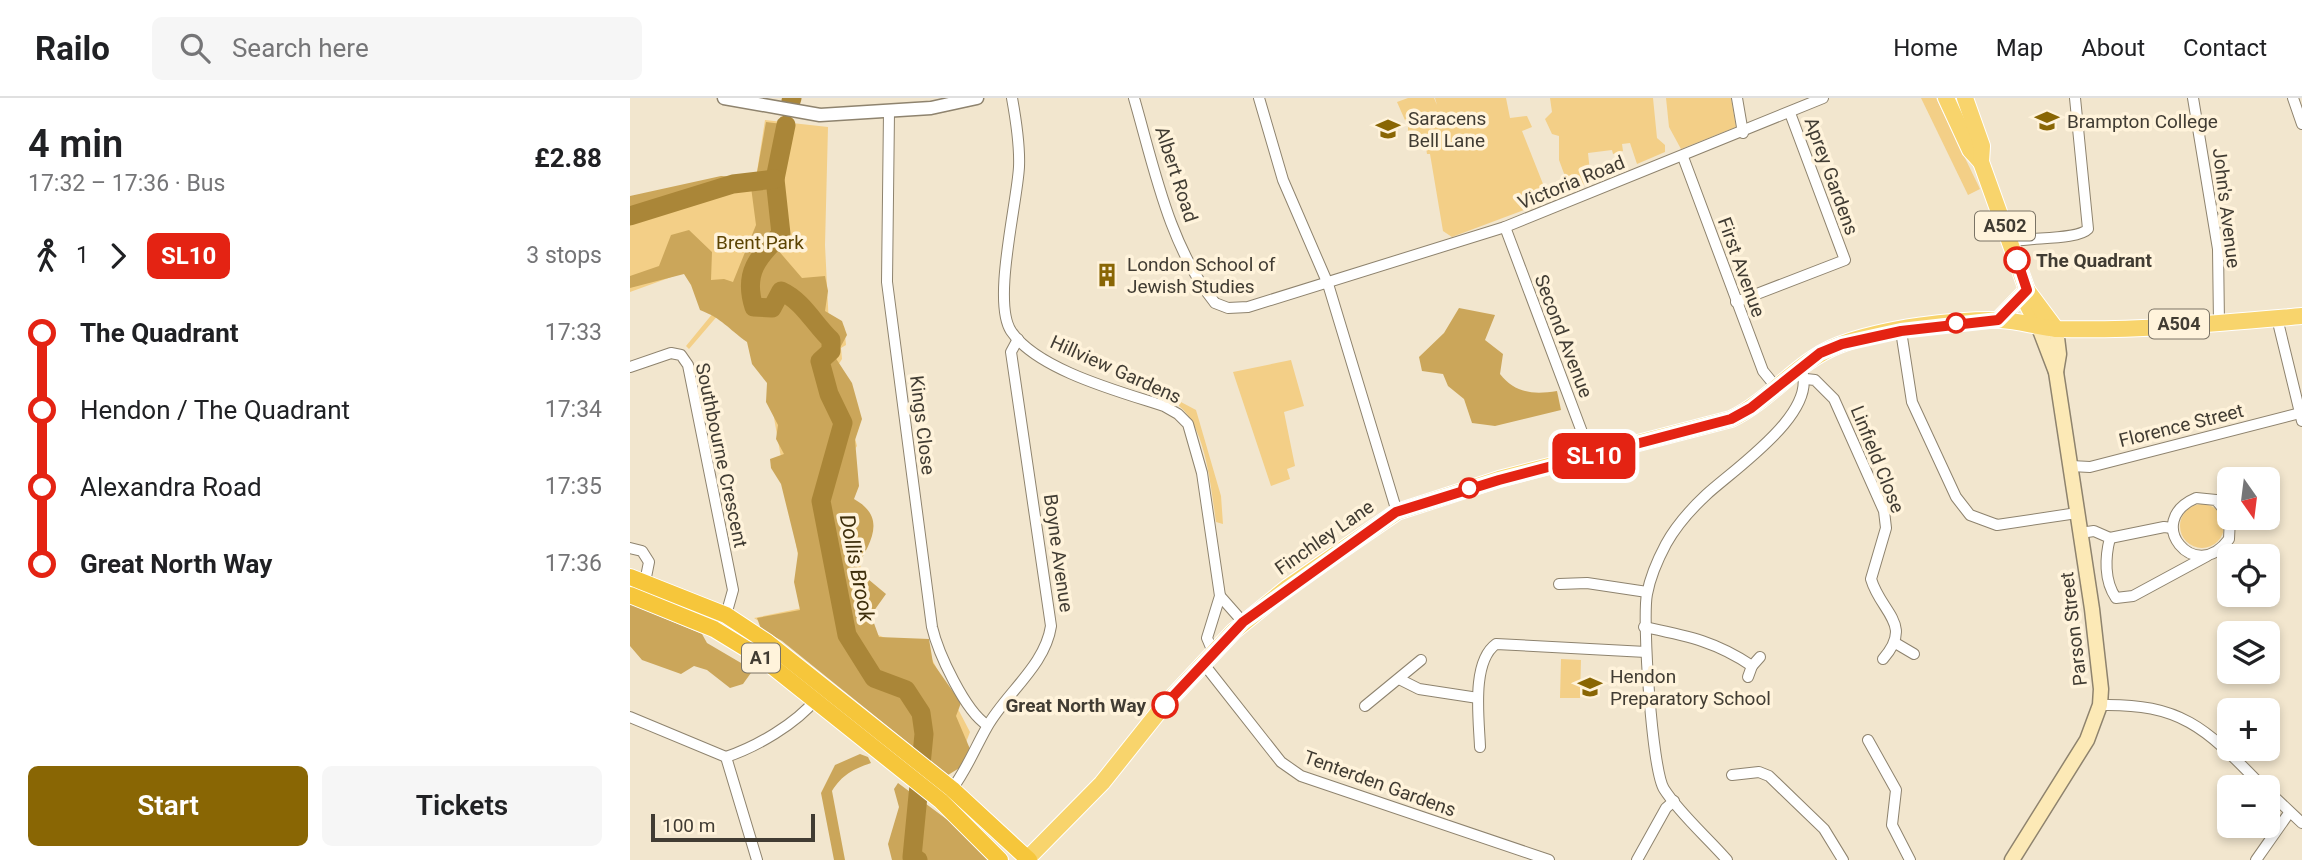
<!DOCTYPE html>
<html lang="en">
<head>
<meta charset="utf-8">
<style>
	:root { --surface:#fff; --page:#f6f6f6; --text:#202124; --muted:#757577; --line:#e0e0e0; --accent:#896604 }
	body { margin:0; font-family:Roboto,sans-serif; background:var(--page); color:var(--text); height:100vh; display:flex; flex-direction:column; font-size:26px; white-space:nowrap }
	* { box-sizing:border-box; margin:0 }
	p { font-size:23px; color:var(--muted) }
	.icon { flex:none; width:38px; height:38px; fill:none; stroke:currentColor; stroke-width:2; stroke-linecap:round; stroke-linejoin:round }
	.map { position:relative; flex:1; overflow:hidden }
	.panel { display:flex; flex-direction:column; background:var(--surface); width:630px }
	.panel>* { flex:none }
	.badge { padding:0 14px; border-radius:10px; font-size:24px; line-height:46px }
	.needle { width:46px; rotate:166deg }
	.fabs { position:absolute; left:1587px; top:369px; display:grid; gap:14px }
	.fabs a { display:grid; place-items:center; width:63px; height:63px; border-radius:10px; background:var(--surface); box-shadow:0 4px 10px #0003; font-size:35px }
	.scale { position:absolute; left:21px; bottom:18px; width:164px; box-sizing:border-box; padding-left:7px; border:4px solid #413c33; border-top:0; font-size:19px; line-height:24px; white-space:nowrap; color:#413c33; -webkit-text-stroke:5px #fff3db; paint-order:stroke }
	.map>.badge { position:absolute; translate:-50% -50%; box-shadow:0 0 0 4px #fff }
	.legs { display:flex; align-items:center; gap:10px; height:77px; padding:0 28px; font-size:23px }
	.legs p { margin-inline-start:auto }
	.overview { display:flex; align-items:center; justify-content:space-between; height:119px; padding:0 28px }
	h1 { font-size:38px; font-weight:600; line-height:52px }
	.primary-button { display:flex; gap:14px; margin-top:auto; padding:14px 28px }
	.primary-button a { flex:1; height:80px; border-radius:10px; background:var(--accent); color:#fff; font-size:28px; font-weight:600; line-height:80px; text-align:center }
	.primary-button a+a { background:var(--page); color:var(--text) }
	ul { padding:0 28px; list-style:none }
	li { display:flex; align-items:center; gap:24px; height:77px; font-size:26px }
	li i { display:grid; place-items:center; width:10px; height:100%; margin:0 9px; background:currentColor }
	li i::after { content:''; width:18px; height:18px; margin:-9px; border:5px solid; border-radius:50%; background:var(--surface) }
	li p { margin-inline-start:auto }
	li:first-child i { background:linear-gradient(#0000 50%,currentColor 0) }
	li:last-child i { background:linear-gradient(currentColor 50%,#0000 0) }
	header { display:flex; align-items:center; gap:42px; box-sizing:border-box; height:98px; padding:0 35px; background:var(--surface); border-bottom:2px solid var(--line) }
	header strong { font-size:33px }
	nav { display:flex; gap:38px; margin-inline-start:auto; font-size:24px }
	.search { width:490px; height:63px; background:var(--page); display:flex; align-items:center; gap:18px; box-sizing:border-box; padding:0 24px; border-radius:10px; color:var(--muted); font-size:26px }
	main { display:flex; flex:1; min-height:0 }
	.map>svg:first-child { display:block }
	.green { fill:#f3cf87 }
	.forest { fill:#cba65a }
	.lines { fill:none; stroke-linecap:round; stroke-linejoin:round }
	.river { stroke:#aa8638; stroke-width:19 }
	.minor-casing { stroke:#8e836e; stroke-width:12 }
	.tertiary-casing { stroke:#8e836e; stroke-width:15 }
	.secondary-casing { stroke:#8e836e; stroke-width:17 }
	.primary-casing { stroke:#fff; stroke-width:18 }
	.trunk-casing { stroke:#fff; stroke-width:18 }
	.minor { stroke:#fff; stroke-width:10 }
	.tertiary { stroke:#fff; stroke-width:12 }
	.secondary { stroke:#fce9b6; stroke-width:14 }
	.primary { stroke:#f8d46c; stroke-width:16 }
	.trunk { stroke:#f6c63b; stroke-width:16 }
	.line-1-casing { stroke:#fff; stroke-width:16 }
	.line-1 { stroke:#e42313; stroke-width:10 }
	.stop-1-dot { fill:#fff; stroke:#e42313; stroke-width:3.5 }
	.labels { text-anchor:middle; stroke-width:7; stroke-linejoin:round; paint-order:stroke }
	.shield { fill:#fff3db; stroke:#7a7365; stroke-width:2 }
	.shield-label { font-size:18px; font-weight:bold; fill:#413c33 }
	.poi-label { font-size:19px; fill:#413c33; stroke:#fff3db; text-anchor:start }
	.street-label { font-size:19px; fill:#413c33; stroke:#fff3db }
	.park-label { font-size:19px; fill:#5c4403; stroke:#fff3db }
	.stop-label { font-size:19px; font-weight:bold; fill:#413c33; stroke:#fff3db; text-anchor:start }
	.water-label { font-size:21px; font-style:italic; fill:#3d2e0b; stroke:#fff3db }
</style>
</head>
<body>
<header>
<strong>Railo</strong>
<div class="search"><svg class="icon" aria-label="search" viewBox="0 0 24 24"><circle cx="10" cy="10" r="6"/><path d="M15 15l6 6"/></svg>Search here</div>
<nav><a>Home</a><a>Map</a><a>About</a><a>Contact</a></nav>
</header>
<main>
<section class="panel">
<div class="overview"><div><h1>4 min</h1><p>17:32 – 17:36 · Bus</p></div><b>£2.88</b></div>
<div class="legs"><svg class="icon" aria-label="walk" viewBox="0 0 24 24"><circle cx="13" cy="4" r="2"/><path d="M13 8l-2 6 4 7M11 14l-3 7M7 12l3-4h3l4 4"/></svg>1<svg class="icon" aria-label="forward" viewBox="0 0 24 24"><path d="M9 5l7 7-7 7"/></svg><b class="badge" style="background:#e42313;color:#fff">SL10</b><p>3 stops</p></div>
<ul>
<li><i style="color:#e42313"></i><b>The Quadrant</b><p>17:33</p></li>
<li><i style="color:#e42313"></i><span>Hendon / The Quadrant</span><p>17:34</p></li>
<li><i style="color:#e42313"></i><span>Alexandra Road</span><p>17:35</p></li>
<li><i style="color:#e42313"></i><b>Great North Way</b><p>17:36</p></li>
</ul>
<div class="primary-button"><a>Start</a><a>Tickets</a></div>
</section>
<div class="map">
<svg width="1672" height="762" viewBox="0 0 1672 762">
	<rect width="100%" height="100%" fill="#f2e6ce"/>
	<!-- green -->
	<g class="green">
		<polygon points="778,0 804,0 807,7 805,0 876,0 880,20 897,18 902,29 892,33 915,91 924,87 921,102 822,139 813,133 800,56 797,56 795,43 778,47 778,29 767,4"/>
		<polygon points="920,0 1023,0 1027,40 1035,47 1035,54 1007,66 1000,45 992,46 993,53 983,56 982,52 958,55 960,74 985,72 984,77 966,81 947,91 939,89 929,62 929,38 922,36 915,21 922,14"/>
		<polygon points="1036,0 1101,0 1106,29 1051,51 1039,29"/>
		<polygon points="1291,0 1306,0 1350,91 1338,97"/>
		<polygon points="135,22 198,29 195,147 199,228 214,228 216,247 211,250 212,261 207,269 227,348 213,369 232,477 224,478 238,533 273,547 293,544 340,634 332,655 124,520 177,509 135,268 95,209 59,251 56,248 88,209 69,169 0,194 0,109 82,82 126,80"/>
		<polygon points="661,262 674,308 654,314 665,368 657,371 660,381 641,388 603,274"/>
		<path d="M549,303L566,312L591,398L593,426L586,424C581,391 576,329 549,308Z"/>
		<circle cx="1572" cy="428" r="22"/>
		<polygon points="931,561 951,562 950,600 930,600"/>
	</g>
	<!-- forest -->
	<g class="forest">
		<path d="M136,24L160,27L164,32L152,90L159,137L147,151L172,180L195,178L198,193L195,213L212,223L217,237L205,259L222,285L232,321L225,342L229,388L224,401C258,420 240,445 226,471L256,496L241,517L249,539L299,541L303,565L331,605L326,618L340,651L331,669L318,677L152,543L131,531L127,520L170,512L164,484L168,455L151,386L141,370L140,361L154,356L146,341L148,327L136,304L137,285L122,266L117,244C97,230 93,221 70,212L61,187L54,176L0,190V178L29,168L41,137L59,132L82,154L81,182L94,181L103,184L126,127L121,89C97,95 73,91 49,100C32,106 18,120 0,126V98L91,78L126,80Z"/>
		<path d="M829,210L865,217L855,242L873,256L870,276C885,295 903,297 927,293L931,312L865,328L842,325L834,301L818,288L813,276L792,273L789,259L814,235Z"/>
		<polygon points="0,506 72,536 77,545 123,572 113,586 100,590 77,572 64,568 51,576 12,562 0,548"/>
		<path d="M230,656L238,659L241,665C223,671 212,677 202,693L215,762H204L191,695L205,667Z"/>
		<polygon points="268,685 319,723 358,762 262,762 258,746 269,709 264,691"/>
	</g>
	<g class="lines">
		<!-- river -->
		<g class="river">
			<polyline points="161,3 162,0"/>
			<path d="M156,27L145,81L151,136C128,159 113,175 124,209L142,210L151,193C173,203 184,226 201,242V253L190,263L199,296L213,325L191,403L217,537L244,580L276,592L291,615L294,636L282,759L288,762"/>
			<polyline points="0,118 103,86 145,81"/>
		</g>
		<!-- minor casing -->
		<g class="minor-casing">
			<g id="minor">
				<path d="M382,0C386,22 390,46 389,69C387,106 362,204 381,233C407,272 491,294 534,308L548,316L558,326L572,375L590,498L577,540L583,554"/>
				<path d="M504,0C524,69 539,148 585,205L598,210L618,209L875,129L1193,0"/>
				<polyline points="629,0 653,82 698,186 767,414"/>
				<polyline points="1107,0 1113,35"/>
				<polyline points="1563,0 1588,151 1589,225"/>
				<polyline points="1663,0 1672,26"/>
				<path d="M259,14L257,184L302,529C308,555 335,613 357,627"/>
				<polyline points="1053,59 1133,273 1146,289"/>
				<polyline points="875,129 961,358"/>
				<path d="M1381,144C1398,139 1448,142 1458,131L1445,0"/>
				<polyline points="1106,204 1215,162 1160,15"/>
				<polyline points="1647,220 1672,323"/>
				<polyline points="1271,233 1282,304 1326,399 1340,417 1367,427 1447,415"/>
				<polyline points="0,269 41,255 51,257 58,267 103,492 96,517"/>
				<path d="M1176,281L1185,282L1204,301L1254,413L1256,430L1241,481C1251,515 1284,526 1253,561"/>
				<polyline points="1441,368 1460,369 1670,315"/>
				<path d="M1600,419L1586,402L1566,400C1512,423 1565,488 1599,441L1600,420"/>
				<path d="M1450,435L1464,433L1480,440C1475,459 1474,483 1486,500L1503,498L1577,458"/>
				<polyline points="1480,440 1534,429 1542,430"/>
				<polyline points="0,450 12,453 19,464 15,484"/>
				<polyline points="929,486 957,485 1017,494"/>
				<polyline points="590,498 613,524"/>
				<path d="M1014,529C1057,538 1085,543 1122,568L1130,559"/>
				<polyline points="1267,546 1284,556"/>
				<polyline points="573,565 651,664 671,678 919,762"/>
				<polyline points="1118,579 1122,568"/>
				<polyline points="769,581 789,591 848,600"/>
				<path d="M1470,607C1555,605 1578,633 1634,690"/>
				<polyline points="735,608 791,562"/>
				<polyline points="0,619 96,659"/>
				<polyline points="1238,642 1266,692 1262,727 1280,762"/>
				<path d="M850,649C849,621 841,564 866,546L1016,554"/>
				<polyline points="1102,677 1129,674 1139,678 1194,731 1213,762"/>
				<path d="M322,691C337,671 345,650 357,629C376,595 415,568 421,528L381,254L388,241"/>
				<polyline points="1638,693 1672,725"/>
				<path d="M127,762L96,659C126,649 166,626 186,601"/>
				<polyline points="1007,762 1036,710 1044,703"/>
				<path d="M1097,762C1077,739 1050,716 1034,691C1022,672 1012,521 1017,496C1020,480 1028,461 1036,446C1046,428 1061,411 1076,397C1104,371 1193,312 1170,269"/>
				<polyline points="1626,762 1659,715"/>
			</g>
		</g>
		<!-- tertiary casing -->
		<g class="tertiary-casing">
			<polyline id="tertiary" points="94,0 190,17 301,10 347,0"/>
		</g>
		<!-- secondary casing -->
		<g class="secondary-casing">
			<g id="secondary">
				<polyline points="1426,274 1429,256 1426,231"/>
				<polyline points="1382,762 1457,642 1470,607 1471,591 1462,511 1426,274 1408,227"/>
			</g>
		</g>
		<!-- primary casing -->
		<g class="primary-casing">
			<g id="primary">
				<polyline points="1316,0 1340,52 1351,64"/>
				<polyline points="1335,0 1352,48 1351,64 1397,192 1398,208 1408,227"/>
				<polyline points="1397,192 1426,231"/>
				<polyline points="1368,222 1397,192"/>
				<path d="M396,762L472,685L531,611L604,533L658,489L767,414L869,381L1101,321C1141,302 1167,263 1209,247C1254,230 1324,221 1371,222C1391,223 1409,230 1429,231C1509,233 1592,225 1672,218"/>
			</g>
		</g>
		<!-- trunk casing -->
		<g class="trunk-casing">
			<g id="trunk">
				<polyline points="0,479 96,517 137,544 322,691 399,762"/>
				<polyline points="0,497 84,531 133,561 311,703 370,762"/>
			</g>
		</g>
		<!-- minor -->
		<use href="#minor" class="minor"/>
		<!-- tertiary -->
		<use href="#tertiary" class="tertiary"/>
		<!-- secondary -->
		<use href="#secondary" class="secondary"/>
		<!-- primary -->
		<use href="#primary" class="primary"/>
		<!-- trunk -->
		<use href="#trunk" class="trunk"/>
	</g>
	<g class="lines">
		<!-- line-1 casing -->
		<g class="line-1-casing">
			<polyline id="line-1" points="535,607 613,524 766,414 869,382 1101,321 1121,310 1190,255 1212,246 1271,233 1368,222 1397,192 1387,162"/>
		</g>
		<!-- line-1 -->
		<use href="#line-1" class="line-1"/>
	</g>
	<!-- icons -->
	<defs>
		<g id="school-bare" transform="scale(1.89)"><path d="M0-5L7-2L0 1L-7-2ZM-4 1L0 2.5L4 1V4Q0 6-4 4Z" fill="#896604" stroke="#fff3db" stroke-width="2.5" paint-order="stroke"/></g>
		<g id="building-bare" transform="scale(1.89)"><path d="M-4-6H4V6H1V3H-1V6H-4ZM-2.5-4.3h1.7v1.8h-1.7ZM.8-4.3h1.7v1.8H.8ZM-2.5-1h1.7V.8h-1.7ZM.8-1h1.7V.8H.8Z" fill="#896604" stroke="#fff3db" stroke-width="2.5" paint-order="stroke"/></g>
	</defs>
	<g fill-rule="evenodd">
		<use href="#school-bare" x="1417" y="23"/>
		<use href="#school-bare" x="758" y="31"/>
		<use href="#building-bare" x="477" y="177"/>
		<use href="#school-bare" x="960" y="589"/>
	</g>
	<!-- markers -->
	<g class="stop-1-dot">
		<circle cx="1387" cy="162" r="12"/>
		<circle cx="1326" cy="225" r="9"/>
		<circle cx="839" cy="390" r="9"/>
		<circle cx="535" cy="607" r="12"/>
	</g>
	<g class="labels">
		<!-- shield labels -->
		<g class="shield">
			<rect x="1345" y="113.5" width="60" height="29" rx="5"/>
			<rect x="1519" y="211.5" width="60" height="29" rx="5"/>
			<rect x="112" y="545.5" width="38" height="29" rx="5"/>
		</g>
		<g class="shield-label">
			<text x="1375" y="134">A502</text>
			<text x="1549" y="232">A504</text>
			<text x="131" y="566">A1</text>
		</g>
		<!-- poi labels -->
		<g class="poi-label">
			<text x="778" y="27">Saracens<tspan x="778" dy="22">Bell Lane</tspan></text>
			<text x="1437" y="30">Brampton College</text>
			<text x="497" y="173">London School of<tspan x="497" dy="22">Jewish Studies</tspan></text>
			<text x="980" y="585">Hendon<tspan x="980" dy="22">Preparatory School</tspan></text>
		</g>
		<!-- street labels -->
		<g class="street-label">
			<text transform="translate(547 76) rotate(72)" y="7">Albert Road</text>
			<text transform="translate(1202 78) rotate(70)" y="7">Aprey Gardens</text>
			<text transform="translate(941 84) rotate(-22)" y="7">Victoria Road</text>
			<text transform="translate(1597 110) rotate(83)" y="7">John's Avenue</text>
			<text transform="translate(1112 169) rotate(70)" y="7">First Avenue</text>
			<text transform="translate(934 238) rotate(69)" y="7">Second Avenue</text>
			<text transform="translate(486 271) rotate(24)" y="7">Hillview Gardens</text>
			<text transform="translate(293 327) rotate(83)" y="7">Kings Close</text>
			<text transform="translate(1551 327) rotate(-14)" y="7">Florence Street</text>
			<text transform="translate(92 357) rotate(78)" y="7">Southbourne Crescent</text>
			<text transform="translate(1248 361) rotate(68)" y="7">Linfield Close</text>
			<text transform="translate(694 439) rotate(-35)" y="7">Finchley Lane</text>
			<text transform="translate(429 455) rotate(82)" y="7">Boyne Avenue</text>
			<text transform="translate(1443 531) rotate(-97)" y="7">Parson Street</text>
			<text transform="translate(750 685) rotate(20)" y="7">Tenterden Gardens</text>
		</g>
		<!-- park labels -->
		<g class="park-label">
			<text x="130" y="151">Brent Park</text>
		</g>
		<!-- stop labels -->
		<g class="stop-label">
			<text x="1406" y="169">The Quadrant</text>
			<text x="516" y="614" text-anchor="end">Great North Way</text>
		</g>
		<!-- water labels -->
		<g class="water-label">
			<text transform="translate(227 470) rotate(79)" y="7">Dollis Brook</text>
		</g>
	</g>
</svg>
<div class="fabs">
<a><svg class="needle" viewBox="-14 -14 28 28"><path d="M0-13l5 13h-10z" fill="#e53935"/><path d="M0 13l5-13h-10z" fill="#757577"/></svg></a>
<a><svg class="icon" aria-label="locate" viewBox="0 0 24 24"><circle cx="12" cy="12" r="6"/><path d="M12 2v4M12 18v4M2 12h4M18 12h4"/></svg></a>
<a><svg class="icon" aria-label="layers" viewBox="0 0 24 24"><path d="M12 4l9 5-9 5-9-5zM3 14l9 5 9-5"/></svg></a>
<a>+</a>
<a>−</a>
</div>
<div class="scale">100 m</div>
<b class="badge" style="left:964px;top:358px;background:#e42313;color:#fff">SL10</b>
</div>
</main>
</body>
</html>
